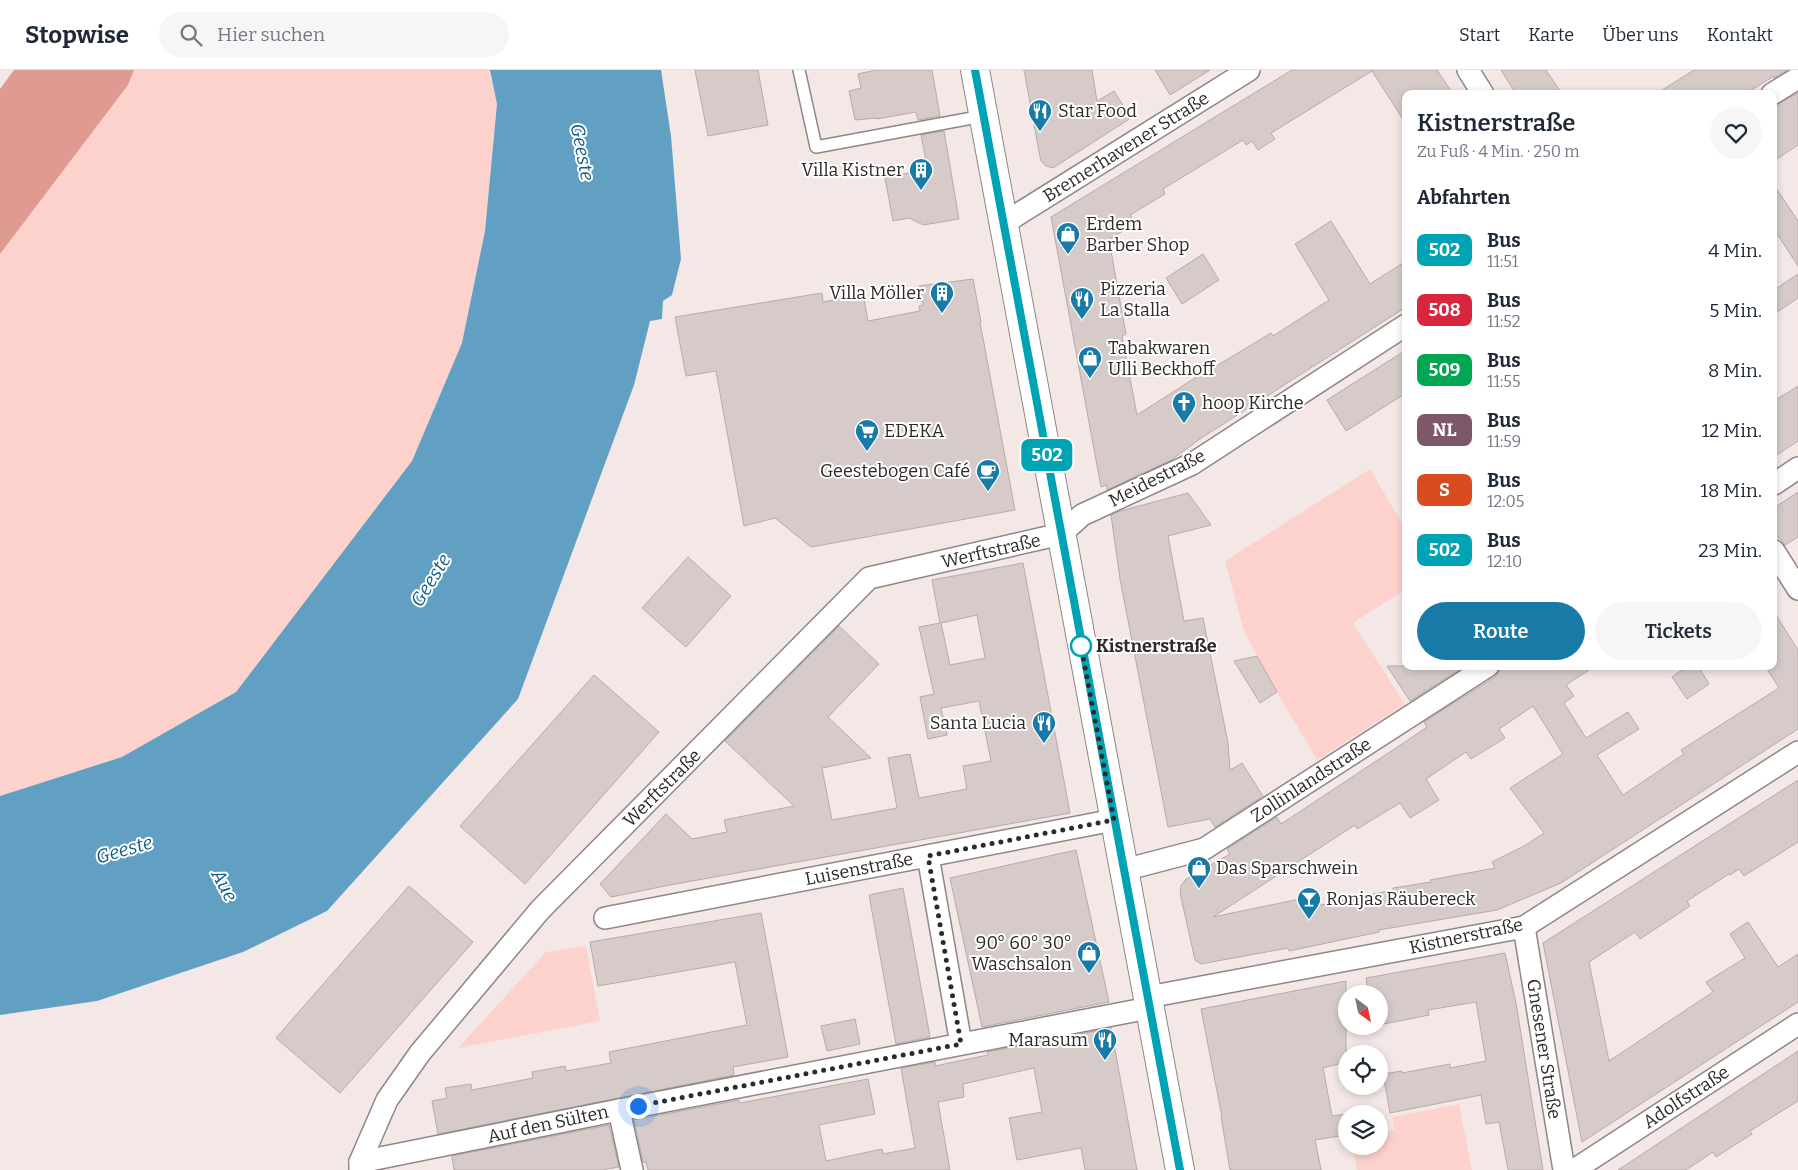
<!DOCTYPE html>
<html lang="de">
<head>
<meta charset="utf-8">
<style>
	:root { --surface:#fff; --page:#f6f6f7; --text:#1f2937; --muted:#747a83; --line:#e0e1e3; --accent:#187aa6 }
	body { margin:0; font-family:Bitter,serif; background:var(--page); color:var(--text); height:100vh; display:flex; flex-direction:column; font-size:19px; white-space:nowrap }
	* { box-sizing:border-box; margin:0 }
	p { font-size:16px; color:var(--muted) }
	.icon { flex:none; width:28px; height:28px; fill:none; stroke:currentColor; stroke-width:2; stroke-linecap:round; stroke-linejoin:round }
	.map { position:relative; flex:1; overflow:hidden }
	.side { position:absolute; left:1402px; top:20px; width:375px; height:580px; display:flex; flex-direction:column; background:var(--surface); border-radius:10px; box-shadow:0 2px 8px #0003 }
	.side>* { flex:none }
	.badge { padding:0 10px; border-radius:8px; font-size:18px; line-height:32px }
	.needle { width:32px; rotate:147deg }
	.controls { position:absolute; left:1338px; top:915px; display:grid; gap:10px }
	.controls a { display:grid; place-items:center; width:50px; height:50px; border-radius:50%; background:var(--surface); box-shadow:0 2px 8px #0003; font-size:25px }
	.you { position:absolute; width:25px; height:25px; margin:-12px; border:4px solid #fff; border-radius:50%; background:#1a73e8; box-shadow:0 0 0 8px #1a73e833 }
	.map>.badge { position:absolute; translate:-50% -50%; box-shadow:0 0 0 2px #fff }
	h2 { padding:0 15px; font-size:19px; line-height:45px }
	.round { display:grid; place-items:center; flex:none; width:52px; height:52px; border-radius:26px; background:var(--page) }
	.overview { display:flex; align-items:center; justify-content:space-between; height:85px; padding:0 15px }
	h1 { font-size:24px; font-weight:600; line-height:38px }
	.primary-button { display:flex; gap:10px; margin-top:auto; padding:10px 15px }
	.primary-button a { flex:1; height:58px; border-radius:30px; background:var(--accent); color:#fff; font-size:20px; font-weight:600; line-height:58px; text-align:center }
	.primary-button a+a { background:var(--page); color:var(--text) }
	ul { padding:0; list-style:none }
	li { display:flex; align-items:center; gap:15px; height:60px; padding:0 15px }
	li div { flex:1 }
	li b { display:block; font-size:19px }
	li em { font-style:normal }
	li .badge { min-width:55px; font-weight:700; text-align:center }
	header { display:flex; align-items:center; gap:30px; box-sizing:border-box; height:70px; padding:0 25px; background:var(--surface); border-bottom:1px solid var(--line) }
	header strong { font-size:24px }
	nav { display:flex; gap:28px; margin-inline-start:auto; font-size:18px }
	.search { width:350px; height:45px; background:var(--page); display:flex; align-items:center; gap:12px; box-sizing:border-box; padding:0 18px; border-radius:28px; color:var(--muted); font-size:19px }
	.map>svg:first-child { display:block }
	.green { fill:#fdd2cc }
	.forest { fill:#df9b92 }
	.water { fill:#61a0c3 }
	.building { fill:#d6cbc9; stroke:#b6aba9; fill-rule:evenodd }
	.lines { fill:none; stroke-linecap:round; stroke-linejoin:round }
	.lane-casing { stroke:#908685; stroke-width:14 }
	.street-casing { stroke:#908685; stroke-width:24 }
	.secondary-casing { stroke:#908685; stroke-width:30 }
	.lane { stroke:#fff; stroke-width:11 }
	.street { stroke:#fff; stroke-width:21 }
	.secondary { stroke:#fff; stroke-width:28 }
	.line-casing { stroke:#fff; stroke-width:11 }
	.line { stroke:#00a3b4; stroke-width:8 }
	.walk { stroke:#2f2a2a; stroke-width:5; stroke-dasharray:0 9 }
	.stop-dot { fill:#fff; stroke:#00a3b4; stroke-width:2.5 }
	.labels { text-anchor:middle; stroke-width:4; stroke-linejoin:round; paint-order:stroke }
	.poi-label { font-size:18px; fill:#2f2a2a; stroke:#fff; text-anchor:start }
	.street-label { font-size:18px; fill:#2f2a2a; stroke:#fff }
	.stop-label { font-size:18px; font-weight:bold; fill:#2f2a2a; stroke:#fff; text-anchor:start }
	.water-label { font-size:19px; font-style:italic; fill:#0d5d81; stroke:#fff }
</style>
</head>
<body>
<header>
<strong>Stopwise</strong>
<div class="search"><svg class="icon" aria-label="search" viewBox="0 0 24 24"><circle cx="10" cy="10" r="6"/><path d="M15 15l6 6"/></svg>Hier suchen</div>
<nav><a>Start</a><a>Karte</a><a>Über uns</a><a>Kontakt</a></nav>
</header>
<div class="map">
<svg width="1798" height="1100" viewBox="0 0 1798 1100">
	<rect width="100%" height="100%" fill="#f4e8e7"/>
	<!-- green -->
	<g class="green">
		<polygon points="134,0 490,0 497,34 485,161 462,273 412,391 236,622 122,687 0,726 0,184 128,15"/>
		<polygon points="1370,399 1406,460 1406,519 1353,553 1405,634 1317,690 1277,622 1244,561 1225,491"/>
		<polygon points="586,876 600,951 458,978 546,882"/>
		<polygon points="1459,1034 1472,1100 1357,1100 1353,1076 1379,1076 1379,1063 1395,1060 1392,1047"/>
	</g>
	<!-- forest -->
	<polygon class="forest" points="14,0 134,0 128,15 0,184 0,19"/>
	<!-- water -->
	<polygon class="water" points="490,0 661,0 671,66 681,189 672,225 663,231 662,249 650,251 634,315 518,629 327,841 243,882 97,931 0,945 0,726 122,687 236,622 412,391 462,273 485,161 497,34"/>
	<!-- building -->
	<g class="building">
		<polygon points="695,0 758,0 768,55 708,66"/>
		<polygon points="876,0 932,0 940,46 918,50 916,42 877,49 877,48 855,50 849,21 861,18 858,4"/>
		<polygon points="1024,0 1092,0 1097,31 1114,21 1131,48 1053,98 1046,96 1041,91 1040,87"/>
		<polygon points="1155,0 1210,0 1170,25"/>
		<polygon points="1292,0 1437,0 1453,24 1406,24 1406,54 1372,1 1271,63 1275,69 1258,80 1252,71 1246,75 1243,70 1163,119 1165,124 1130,145 1135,153 1109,170 1126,264 1122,266 1137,345 1212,297 1213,298 1271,263 1273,266 1329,230 1295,174 1331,151 1370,214 1406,191 1406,237 1203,367 1171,390 1107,420 1107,415 1101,417 1051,147"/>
		<polygon points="1501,0 1546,0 1562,24 1516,24"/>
		<polygon points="1694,0 1787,0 1774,8 1774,6 1745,24 1656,24"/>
		<polygon points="1798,23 1798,75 1774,91 1774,36"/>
		<polygon points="944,61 959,149 923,155 909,148 893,151 885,108 913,102 914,99 927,96 921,65"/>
		<polygon points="1774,115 1798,151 1798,196 1774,159"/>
		<polygon points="1203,184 1219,210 1182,234 1166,208"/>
		<polygon points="1798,204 1798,228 1774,244 1774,220"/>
		<polygon points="973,209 981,252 980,252 1015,440 811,477 775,448 744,456 716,301 686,306 675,247 822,223 823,232 863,224 868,251 920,241 919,236 923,235 919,216"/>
		<polygon points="1406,280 1406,323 1346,361 1327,330"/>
		<polygon points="1798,316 1798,371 1774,387 1774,331"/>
		<polygon points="1798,422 1798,467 1785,475 1774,462 1774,438"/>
		<polygon points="1188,423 1211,455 1168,466 1184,551 1203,548 1228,673 1230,700 1242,693 1263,726 1215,757 1210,749 1168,757 1120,509 1111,445 1120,441"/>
		<polygon points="688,487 731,526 686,577 642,538"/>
		<path d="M1023,493L1070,743L670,815L611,827L600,814L666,744L692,769L727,762L724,750L794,736L725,671L839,556L879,594L828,647L871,688L822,698L832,750L897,738L888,688L910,684L919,728L967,719L963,696L991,691L979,631L941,638L947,665L928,669L920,627L934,624L919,557L940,553L932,510ZM977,545L985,588L950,595L941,553Z"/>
		<path d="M1774,542L1798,580V659L1561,813L1497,840L1379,860V862L1289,881L1288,878L1201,894L1195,890L1180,823L1181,816L1185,810L1230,784L1227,779L1277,747L1281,754L1405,672L1427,657L1424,652L1495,607L1499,602L1500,596H1595L1566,615L1574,626L1564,633L1586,668L1628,642L1639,659L1597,685L1623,725L1684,684L1681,680L1779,618L1765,596H1774ZM1533,636L1563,684L1510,718L1544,763L1524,776L1492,792L1495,798L1430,810L1431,812L1393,818V820L1321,835L1319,825L1213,847L1355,755L1357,759L1400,733L1410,748L1439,730L1426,709L1466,682L1471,689L1505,668L1499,659Z"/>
		<polygon points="1257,586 1277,622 1260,633 1234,591"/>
		<polygon points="1387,596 1465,596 1410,631"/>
		<polygon points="1687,596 1698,596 1709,614 1687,629 1672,607"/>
		<polygon points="594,605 659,662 525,814 460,756"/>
		<polygon points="1798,710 1798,772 1744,806 1739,799 1730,805 1729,804 1687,831 1690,836 1640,869 1635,862 1589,892 1609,991 1713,922 1706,912 1745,888 1730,864 1748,852 1778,897 1798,884 1798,932 1582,1072 1543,873"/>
		<polygon points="1076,780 1109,932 982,957 950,808"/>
		<polygon points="409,816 473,872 340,1023 276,968"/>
		<polygon points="903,818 930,967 896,974 869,825"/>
		<polygon points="761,843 788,987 733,997 734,1005 438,1064 432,1031 447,1028 445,1018 471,1014 472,1020 533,1008 532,1002 565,996 566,1001 611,993 609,982 747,955 735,892 598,916 590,872"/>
		<polygon points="1505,883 1516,933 1543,1100 1508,1100 1499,1052 1486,1054 1481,1025 1390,1043 1383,1004 1402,1001 1402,1003 1450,994 1450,998 1486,991 1476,932 1428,940 1429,945 1379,955 1379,924 1369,924 1366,908"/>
		<polygon points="1346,911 1346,992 1323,998 1332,1046 1346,1044 1346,1065 1315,1070 1321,1100 1230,1100 1221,1047 1222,1047 1201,939"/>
		<polygon points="855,949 860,974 827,981 821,956"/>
		<polygon points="1111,958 1137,1100 1085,1100 1081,1078 1017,1090 1009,1048 1042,1042 1034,998 963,1014 964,1027 938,1032 950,1100 648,1100 646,1092 643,1092 634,1050 739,1030 740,1033 868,1009 875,1044 819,1055 826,1091 882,1079 883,1084 915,1078 901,998 935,992 935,996 988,985 987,982"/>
		<polygon points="1798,981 1798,1031 1750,1061 1752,1064 1716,1087 1713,1082 1686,1100 1618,1100"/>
		<polygon points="609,1055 619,1097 601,1100 454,1100 452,1086"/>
	</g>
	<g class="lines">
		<!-- lane casing -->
		<g class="lane-casing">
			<polyline id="lane" points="799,0 816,77 983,46"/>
		</g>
		<!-- street casing -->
		<g class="street-casing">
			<g id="street">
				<polyline points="1468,0 1483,24"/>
				<polyline points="1772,24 1798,8"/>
				<polyline points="1004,153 1249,0"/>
				<polyline points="1774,414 1798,398"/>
				<polyline points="1774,481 1798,519"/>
				<polyline points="928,786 961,974"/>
				<polyline points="1124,800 1204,779 1488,596"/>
				<polyline points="605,848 1114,750"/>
				<polyline points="1524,857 1564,1100"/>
				<polyline points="1148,927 1524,857 1798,682"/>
				<polyline points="619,1040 632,1100"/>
				<polyline points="360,1092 619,1040 1149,938"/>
				<polyline points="360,1100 360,1092 387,1030 420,983 540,840 869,508 1061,464 1082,445 1192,394 1406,255"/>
				<polyline points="1574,1100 1798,954"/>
			</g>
		</g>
		<!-- secondary casing -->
		<g class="secondary-casing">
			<polyline id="secondary" points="975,0 1180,1100"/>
		</g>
		<!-- lane -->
		<use href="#lane" class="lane"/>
		<!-- street -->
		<use href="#street" class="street"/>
		<!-- secondary -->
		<use href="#secondary" class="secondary"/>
	</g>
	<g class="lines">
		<!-- line casing -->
		<g class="line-casing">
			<polyline id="line" points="975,0 1180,1100"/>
		</g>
		<!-- line -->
		<use href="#line" class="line"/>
		<!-- walk -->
		<polyline class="walk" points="638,1036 961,974 928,786 1114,750 1081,576"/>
	</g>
	<!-- icons -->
	<defs>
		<g id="restaurant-pin" transform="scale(1.25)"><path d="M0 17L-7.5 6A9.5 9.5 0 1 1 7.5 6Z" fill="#187aa6" stroke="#fff"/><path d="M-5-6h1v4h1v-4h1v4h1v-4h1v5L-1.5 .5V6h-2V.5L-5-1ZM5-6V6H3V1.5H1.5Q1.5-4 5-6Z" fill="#fff"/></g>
		<g id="building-pin" transform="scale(1.25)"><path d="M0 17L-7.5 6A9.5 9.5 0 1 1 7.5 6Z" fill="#187aa6" stroke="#fff"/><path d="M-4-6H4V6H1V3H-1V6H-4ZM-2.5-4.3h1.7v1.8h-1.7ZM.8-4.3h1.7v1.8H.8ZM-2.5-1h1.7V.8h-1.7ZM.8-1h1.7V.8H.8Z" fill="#fff"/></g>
		<g id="shop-pin" transform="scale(1.25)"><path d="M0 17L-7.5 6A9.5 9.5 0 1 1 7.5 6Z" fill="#187aa6" stroke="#fff"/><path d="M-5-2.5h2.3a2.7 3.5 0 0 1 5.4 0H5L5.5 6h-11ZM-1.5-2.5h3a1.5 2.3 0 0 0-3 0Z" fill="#fff"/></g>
		<g id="church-pin" transform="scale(1.25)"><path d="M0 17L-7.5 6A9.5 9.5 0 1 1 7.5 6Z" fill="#187aa6" stroke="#fff"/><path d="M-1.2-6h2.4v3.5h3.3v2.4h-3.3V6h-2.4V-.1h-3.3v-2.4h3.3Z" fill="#fff"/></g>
		<g id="supermarket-pin" transform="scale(1.25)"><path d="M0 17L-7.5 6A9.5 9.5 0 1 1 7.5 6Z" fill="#187aa6" stroke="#fff"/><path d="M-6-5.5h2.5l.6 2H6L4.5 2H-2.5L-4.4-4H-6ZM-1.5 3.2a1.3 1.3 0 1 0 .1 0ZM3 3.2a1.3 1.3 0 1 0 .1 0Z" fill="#fff"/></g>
		<g id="cafe-pin" transform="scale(1.25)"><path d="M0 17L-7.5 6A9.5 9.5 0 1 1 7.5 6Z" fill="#187aa6" stroke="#fff"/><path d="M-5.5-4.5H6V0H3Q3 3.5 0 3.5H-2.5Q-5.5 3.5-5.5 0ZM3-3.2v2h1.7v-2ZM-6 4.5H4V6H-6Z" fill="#fff"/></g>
		<g id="bar-pin" transform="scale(1.25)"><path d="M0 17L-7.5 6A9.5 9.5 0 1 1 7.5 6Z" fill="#187aa6" stroke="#fff"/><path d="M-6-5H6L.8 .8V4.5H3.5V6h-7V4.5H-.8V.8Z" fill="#fff"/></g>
	</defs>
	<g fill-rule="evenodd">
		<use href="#restaurant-pin" x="1040" y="41"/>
		<use href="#building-pin" x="921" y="100"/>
		<use href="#shop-pin" x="1068" y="164"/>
		<use href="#building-pin" x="942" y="223"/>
		<use href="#restaurant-pin" x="1082" y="229"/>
		<use href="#shop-pin" x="1090" y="288"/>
		<use href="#church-pin" x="1184" y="333"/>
		<use href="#supermarket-pin" x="867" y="361"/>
		<use href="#cafe-pin" x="988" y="401"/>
		<use href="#restaurant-pin" x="1044" y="653"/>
		<use href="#shop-pin" x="1199" y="798"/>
		<use href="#bar-pin" x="1309" y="829"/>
		<use href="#shop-pin" x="1089" y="883"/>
		<use href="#restaurant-pin" x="1105" y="970"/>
	</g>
	<!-- markers -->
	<circle class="stop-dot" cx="1081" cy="576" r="10"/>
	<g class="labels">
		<!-- poi labels -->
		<g class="poi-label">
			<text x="1058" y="47">Star Food</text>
			<text x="904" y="106" text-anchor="end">Villa Kistner</text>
			<text x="1086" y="160">Erdem<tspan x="1086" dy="21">Barber Shop</tspan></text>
			<text x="1100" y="225">Pizzeria<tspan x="1100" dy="21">La Stalla</tspan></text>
			<text x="924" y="229" text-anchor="end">Villa Möller</text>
			<text x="1108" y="284">Tabakwaren<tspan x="1108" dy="21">Ulli Beckhoff</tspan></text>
			<text x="1202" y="339">hoop Kirche</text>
			<text x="884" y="367">EDEKA</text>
			<text x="970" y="407" text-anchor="end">Geestebogen Café</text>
			<text x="1026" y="659" text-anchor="end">Santa Lucia</text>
			<text x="1216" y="804">Das Sparschwein</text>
			<text x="1326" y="835">Ronjas Räubereck</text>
			<text x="1072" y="879" text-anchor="end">90° 60° 30°<tspan x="1072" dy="21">Waschsalon</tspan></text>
			<text x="1088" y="976" text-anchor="end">Marasum</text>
		</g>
		<!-- street labels -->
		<g class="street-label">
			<text transform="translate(1126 77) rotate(-32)" y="6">Bremerhavener Straße</text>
			<text transform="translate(1157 408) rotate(-27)" y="6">Meidestraße</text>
			<text transform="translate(991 481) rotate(-13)" y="6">Werftstraße</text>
			<text transform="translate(1311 710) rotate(-33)" y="6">Zollinlandstraße</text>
			<text transform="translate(662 718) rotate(-45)" y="6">Werftstraße</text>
			<text transform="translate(859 799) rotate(-11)" y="6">Luisenstraße</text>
			<text transform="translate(1466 866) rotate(-12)" y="6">Kistnerstraße</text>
			<text transform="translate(1544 979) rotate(81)" y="6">Gnesener Straße</text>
			<text transform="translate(1686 1027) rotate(-33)" y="6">Adolfstraße</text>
			<text transform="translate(548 1054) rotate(-12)" y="6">Auf den Sülten</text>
		</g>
		<!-- stop labels -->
		<g class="stop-label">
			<text x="1096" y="582">Kistnerstraße</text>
		</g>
		<!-- water labels -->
		<g class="water-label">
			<text transform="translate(583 82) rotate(79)" y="7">Geeste</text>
			<text transform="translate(430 510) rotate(-58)" y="7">Geeste</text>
			<text transform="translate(124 779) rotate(-16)" y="7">Geeste</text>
			<text transform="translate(225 815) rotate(62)" y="7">Aue</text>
		</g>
	</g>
</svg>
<div class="controls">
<a><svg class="needle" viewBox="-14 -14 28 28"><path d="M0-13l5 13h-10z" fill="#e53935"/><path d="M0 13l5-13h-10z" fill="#747a83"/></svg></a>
<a><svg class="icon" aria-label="locate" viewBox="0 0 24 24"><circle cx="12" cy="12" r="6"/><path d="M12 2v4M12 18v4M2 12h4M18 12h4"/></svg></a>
<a><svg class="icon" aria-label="layers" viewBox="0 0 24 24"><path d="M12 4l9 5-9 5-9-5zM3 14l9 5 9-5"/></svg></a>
</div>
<div class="you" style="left:638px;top:1036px"></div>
<b class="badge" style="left:1047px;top:385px;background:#00a3b4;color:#fff">502</b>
<section class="side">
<div class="overview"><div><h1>Kistnerstraße</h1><p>Zu Fuß · 4 Min. · 250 m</p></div><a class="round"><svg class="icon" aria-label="heart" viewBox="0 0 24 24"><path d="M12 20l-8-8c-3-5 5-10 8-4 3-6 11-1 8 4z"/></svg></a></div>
<h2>Abfahrten</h2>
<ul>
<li><span class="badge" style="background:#00a3b4;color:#fff">502</span><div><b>Bus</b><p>11:51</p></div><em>4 Min.</em></li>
<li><span class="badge" style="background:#d7263d;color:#fff">508</span><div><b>Bus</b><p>11:52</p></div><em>5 Min.</em></li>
<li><span class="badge" style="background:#00a651;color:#fff">509</span><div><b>Bus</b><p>11:55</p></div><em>8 Min.</em></li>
<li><span class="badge" style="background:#7e576b;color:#fff">NL</span><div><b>Bus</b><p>11:59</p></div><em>12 Min.</em></li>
<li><span class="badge" style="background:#d94c20;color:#fff">S</span><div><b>Bus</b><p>12:05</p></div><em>18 Min.</em></li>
<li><span class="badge" style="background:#00a3b4;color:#fff">502</span><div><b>Bus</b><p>12:10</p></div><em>23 Min.</em></li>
</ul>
<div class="primary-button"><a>Route</a><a>Tickets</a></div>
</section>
</div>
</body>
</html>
